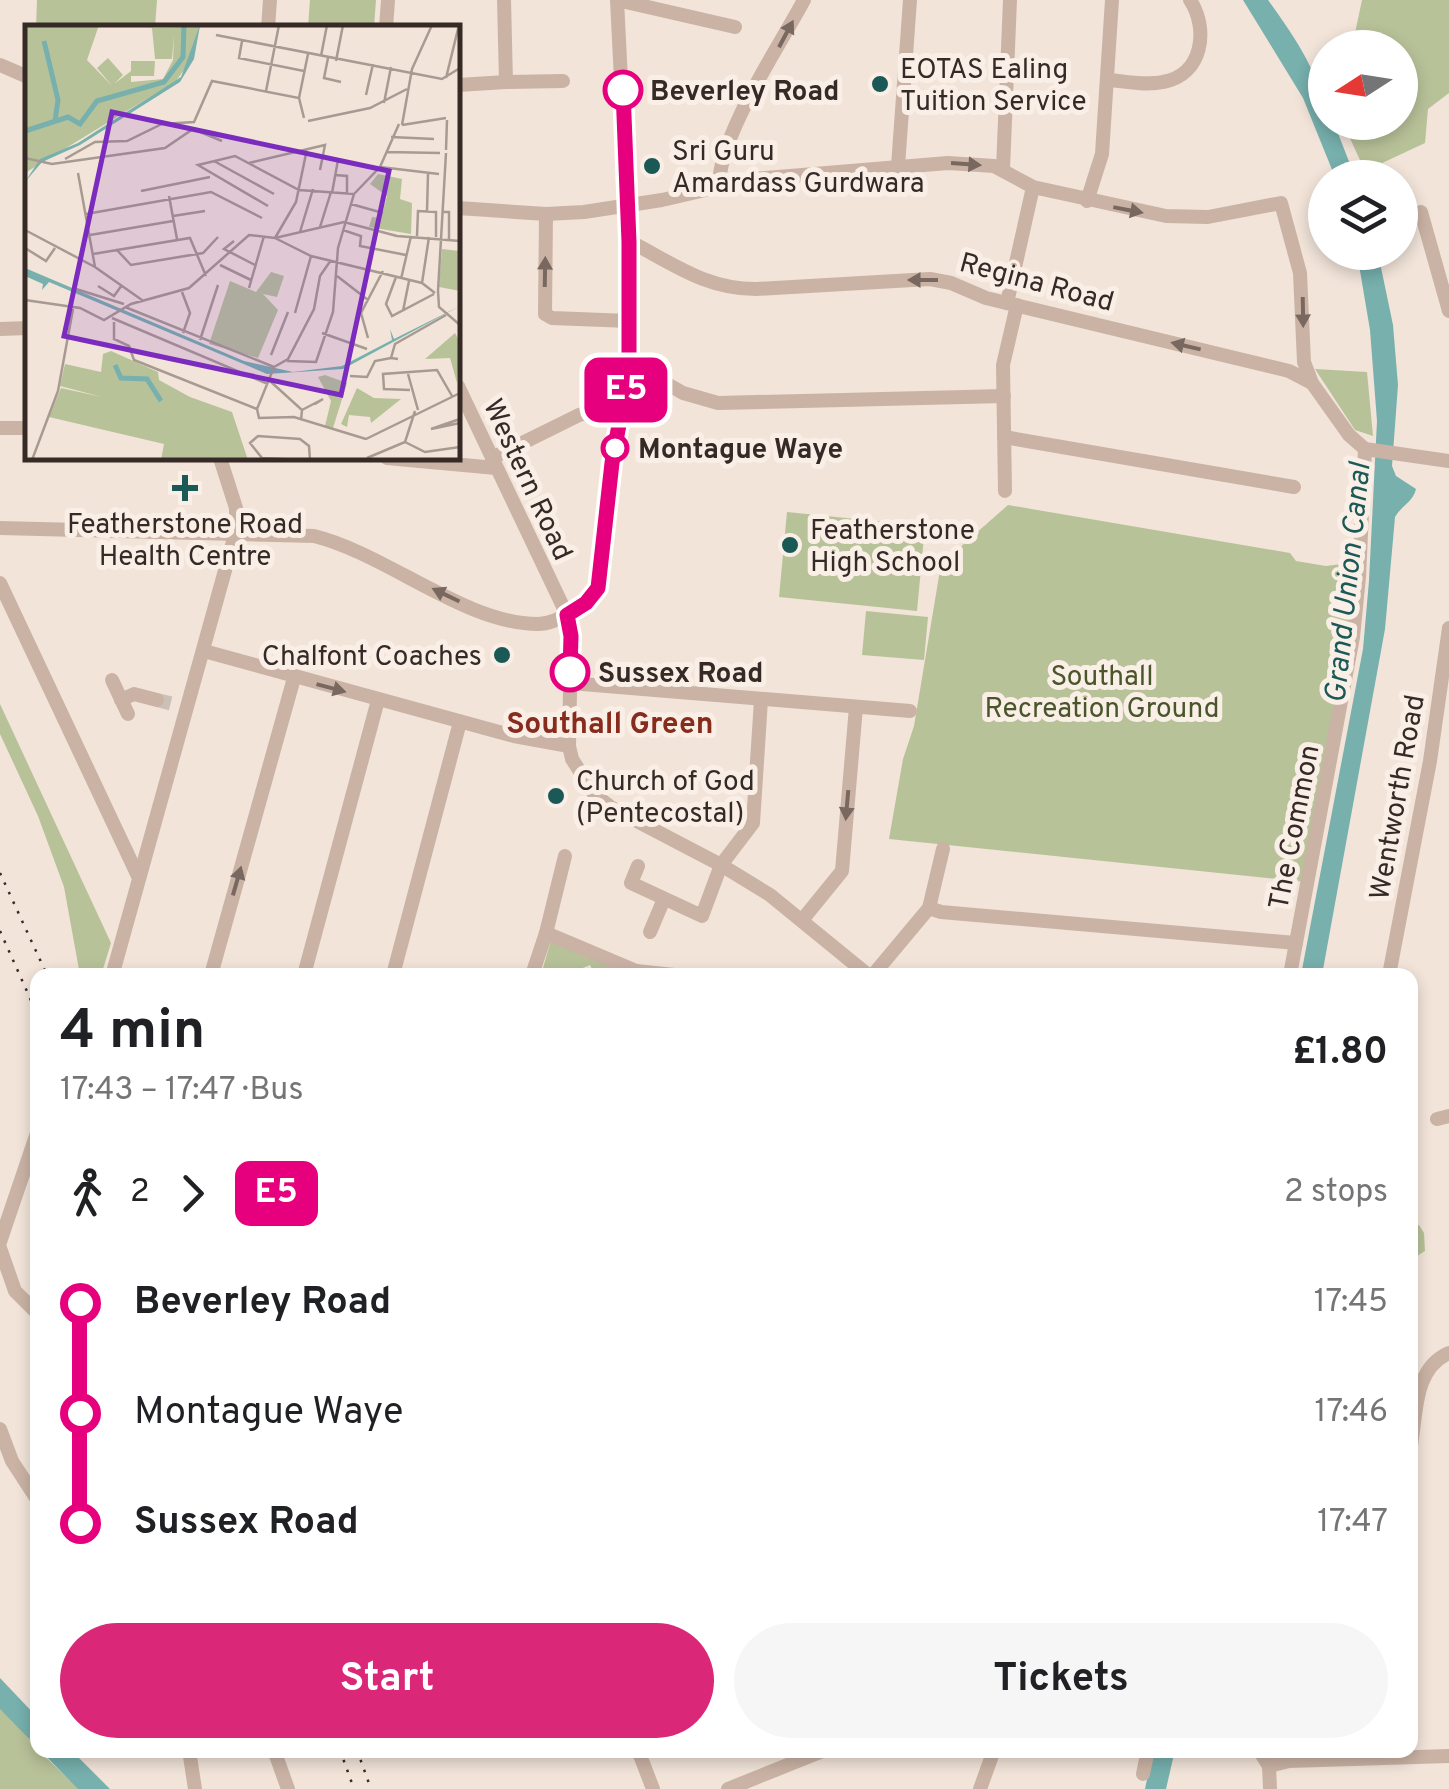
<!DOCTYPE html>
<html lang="en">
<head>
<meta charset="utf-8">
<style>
	:root { --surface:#fff; --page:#f6f6f6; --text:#202124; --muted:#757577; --accent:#db2777 }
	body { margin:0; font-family:Overpass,sans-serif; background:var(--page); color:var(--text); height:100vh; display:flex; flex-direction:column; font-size:38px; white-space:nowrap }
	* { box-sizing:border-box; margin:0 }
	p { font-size:32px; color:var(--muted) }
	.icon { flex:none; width:55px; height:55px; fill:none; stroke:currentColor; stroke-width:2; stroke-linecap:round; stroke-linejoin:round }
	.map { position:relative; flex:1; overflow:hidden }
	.sheet { position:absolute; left:30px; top:968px; width:1388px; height:790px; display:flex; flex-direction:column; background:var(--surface); border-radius:20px; box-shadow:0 5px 15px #0003 }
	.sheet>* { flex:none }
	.badge { padding:0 20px; border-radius:15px; font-size:35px; line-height:65px }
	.needle { width:65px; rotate:258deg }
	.tools { position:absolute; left:1308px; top:30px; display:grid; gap:20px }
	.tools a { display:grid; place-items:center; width:110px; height:110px; border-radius:50%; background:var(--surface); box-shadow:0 5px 15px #0003; font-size:50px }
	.map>.badge { position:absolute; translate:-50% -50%; box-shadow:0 0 0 5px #fff }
	.legs { display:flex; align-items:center; gap:15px; height:110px; padding:0 30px; font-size:32px }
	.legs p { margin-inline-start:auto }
	.headline { display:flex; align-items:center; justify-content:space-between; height:170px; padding:0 30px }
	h1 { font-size:55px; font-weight:700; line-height:75px }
	.cta { display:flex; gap:20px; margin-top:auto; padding:20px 30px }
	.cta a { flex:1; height:115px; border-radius:60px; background:var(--accent); color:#fff; font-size:40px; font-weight:700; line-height:115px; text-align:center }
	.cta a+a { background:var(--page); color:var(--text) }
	ul { padding:0 30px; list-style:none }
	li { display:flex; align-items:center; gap:35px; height:110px; font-size:38px }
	li i { display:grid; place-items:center; width:15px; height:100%; margin:0 12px; background:currentColor }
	li i::after { content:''; width:25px; height:25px; margin:-12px; border:8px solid; border-radius:50%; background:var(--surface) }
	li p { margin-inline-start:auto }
	li:first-child i { background:linear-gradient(#0000 50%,currentColor 0) }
	li:last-child i { background:linear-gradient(currentColor 50%,#0000 0) }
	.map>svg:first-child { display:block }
	.green { fill:#b8c299 }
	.water { fill:#77b0ad }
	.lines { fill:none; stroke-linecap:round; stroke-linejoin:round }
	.minor-tunnel { stroke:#ccbfb5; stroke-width:14; stroke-dasharray:14 7; stroke-linecap:butt }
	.minor { stroke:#cab3a5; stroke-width:14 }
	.rail { stroke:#362a27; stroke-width:2.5; stroke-dasharray:2.5 8; stroke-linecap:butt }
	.oneway { fill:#796860 }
	.line-1-casing { stroke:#fff; stroke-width:22 }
	.line-1 { stroke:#e6007e; stroke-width:15 }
	.poi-dot { fill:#1b5957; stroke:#faefe6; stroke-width:4 }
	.stop-1-dot { fill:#fff; stroke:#e6007e; stroke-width:5 }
	.labels { text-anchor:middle; stroke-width:10; stroke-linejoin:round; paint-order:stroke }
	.poi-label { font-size:28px; fill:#362a27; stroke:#faefe6; text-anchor:start }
	.stop-label { font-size:28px; font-weight:bold; fill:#362a27; stroke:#faefe6; text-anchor:start }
	.street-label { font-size:28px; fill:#362a27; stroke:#faefe6 }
	.park-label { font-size:28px; fill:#49552a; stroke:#faefe6 }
	.water-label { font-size:30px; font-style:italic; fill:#1b5957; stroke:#faefe6 }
	.neighbourhood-label { font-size:30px; font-weight:bold; fill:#872c1d; stroke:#faefe6 }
	.inset-river { fill:none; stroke:#77b0ad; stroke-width:5 }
	.inset-road { fill:none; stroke:#a79a92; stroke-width:2.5 }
	.view { fill:#7b2cbf; fill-opacity:0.15; stroke:#7b2cbf; stroke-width:5 }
	.inset-edge { fill:none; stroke:#362a27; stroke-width:5 }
</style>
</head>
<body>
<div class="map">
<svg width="1449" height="1789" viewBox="0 0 1449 1789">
	<rect width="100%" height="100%" fill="#f2e4d9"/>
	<!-- green -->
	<g class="green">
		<polygon points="37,0 157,0 155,27 36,28"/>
		<polygon points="310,0 376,0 374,27 308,27"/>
		<polygon points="1362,0 1449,0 1449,93 1428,109 1425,143 1365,171 1343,123 1400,122 1400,48 1352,47"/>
		<polygon points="1315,369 1367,372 1373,436 1355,430"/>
		<polygon points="1008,505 1290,553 1296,561 1326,566 1356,562 1351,636 1307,882 889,839 903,759 914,726 941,564"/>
		<polygon points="787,512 925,526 917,611 779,597"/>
		<polygon points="866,611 928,617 924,660 862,655"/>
		<polygon points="0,704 111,943 103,969 105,975 80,975 64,887 38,816 0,734"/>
		<polygon points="551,940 627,975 595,975 590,965 566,975 541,975"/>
		<polygon points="1419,1225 1424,1233 1425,1251 1417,1256 1410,1252 1410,1228"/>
		<polygon points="0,1704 38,1750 79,1789 0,1789"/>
	</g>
	<!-- water -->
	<g class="water">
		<path d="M1243,0H1268C1293,35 1325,79 1325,122L1334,123L1355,177H1335L1303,98Z"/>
		<path d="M1357,253H1378L1393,325L1398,385L1392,466L1396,476L1416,489C1413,502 1402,505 1395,517L1385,629L1322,975H1301L1363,649L1369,581L1377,421L1370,330Z"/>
		<polygon points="0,1678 37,1717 37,1747 0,1709"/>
		<polygon points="40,1750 71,1750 110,1789 78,1789"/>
		<polygon points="1153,1750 1175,1750 1166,1789 1145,1789"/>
	</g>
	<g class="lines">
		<!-- minor-tunnel -->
		<polyline class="minor-tunnel" points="157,700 173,704"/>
		<!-- minor -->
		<g class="minor">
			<polyline points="617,0 735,27"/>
			<polyline points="268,28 270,0"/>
			<polyline points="386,28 388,0"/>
			<polyline points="0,65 28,77"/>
			<path d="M1108,80C1125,81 1146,86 1163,82C1203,75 1209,29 1190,0"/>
			<polyline points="506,82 563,81"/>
			<polyline points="458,85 506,82 504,0"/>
			<polyline points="898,166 910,0"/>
			<polyline points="1003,169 1010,0"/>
			<path d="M719,186C719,135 779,47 804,0"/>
			<polyline points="1087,201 1102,154 1112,0"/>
			<polyline points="458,208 546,214 584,212 662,200 753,179 948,163 994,166 1033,187 1166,216 1208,217 1281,203 1300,273 1304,362 1312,383"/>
			<polyline points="1421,212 1449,311"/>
			<polyline points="546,214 545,314 552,318 629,321"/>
			<path d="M629,241C672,263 705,289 756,289L930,279L951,283L986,298L1289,371L1312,383L1349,435L1365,449L1449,461"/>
			<polyline points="1007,303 1033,187"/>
			<polyline points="0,329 28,328"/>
			<polyline points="629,370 646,372 683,393 718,403 1004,396"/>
			<polyline points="458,386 567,615 571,636 569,746 572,759 595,795 612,808 721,865 770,895 868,975"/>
			<polyline points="0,428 28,428"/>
			<polyline points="1004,437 1294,487"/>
			<polyline points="387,458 496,468"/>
			<polyline points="492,458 579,415 602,408"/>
			<polyline points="1005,491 1003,365 1017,305"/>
			<path d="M0,528L314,536C387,554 465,624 538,624C551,624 562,617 574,611C589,602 597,593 601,575L612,463L630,352L629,241L617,0"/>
			<polyline points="0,583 138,876"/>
			<polyline points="204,651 514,736 569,746"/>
			<polyline points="112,680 128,714"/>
			<polyline points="570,683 910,711"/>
			<polyline points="121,700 134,694 157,700"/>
			<polyline points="638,866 631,883 702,916 721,865 753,823 761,700"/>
			<polyline points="929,908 941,912 1296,943"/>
			<polyline points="803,919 842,871 856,707"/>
			<polyline points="650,932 664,899"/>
			<polyline points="546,933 565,856"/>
			<polyline points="636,971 674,975"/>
			<polyline points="116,975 114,969 236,531 236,508 220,458"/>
			<polyline points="211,975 294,678"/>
			<polyline points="304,975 378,700"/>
			<polyline points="393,975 460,722"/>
			<polyline points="532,975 546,933 636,971 634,975"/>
			<polyline points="873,975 929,908 943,849"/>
			<polyline points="1290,975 1353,637 1359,577 1365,449"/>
			<polyline points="1389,975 1430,761 1449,628"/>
			<polyline points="1437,1119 1449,1116"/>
			<polyline points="0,1242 38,1130"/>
			<polyline points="0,1248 15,1291 38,1314"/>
			<polyline points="0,1429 12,1461 38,1501"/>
			<path d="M1410,1451C1417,1417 1412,1369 1449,1353"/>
			<polyline points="189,1750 195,1789"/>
			<polyline points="274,1750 288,1789"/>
			<polyline points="638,1750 653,1789"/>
			<polyline points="1259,1750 1269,1766"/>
			<polyline points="1269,1766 1289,1761 1449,1756"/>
			<polyline points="1269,1766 1270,1789"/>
			<polyline points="1143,1774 1148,1750"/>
			<polyline points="728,1789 825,1750"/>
			<polyline points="980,1789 994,1750"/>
		</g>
		<!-- rail -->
		<g class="rail">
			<polyline points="0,873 47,975"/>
			<polyline points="0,931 38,1016"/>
			<polyline points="340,1750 354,1789"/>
			<polyline points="357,1750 371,1789"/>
		</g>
	</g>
	<!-- one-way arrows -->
	<defs><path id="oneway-solid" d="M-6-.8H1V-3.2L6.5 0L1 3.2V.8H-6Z" transform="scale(2.5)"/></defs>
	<g class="oneway">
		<use href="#oneway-solid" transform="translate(786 34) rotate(-62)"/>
		<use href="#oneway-solid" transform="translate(966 164) rotate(4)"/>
		<use href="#oneway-solid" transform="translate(1128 210) rotate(11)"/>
		<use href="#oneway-solid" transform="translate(545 272) rotate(-89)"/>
		<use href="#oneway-solid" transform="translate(923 280) rotate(-180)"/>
		<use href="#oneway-solid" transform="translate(1303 312) rotate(89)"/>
		<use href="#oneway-solid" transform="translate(1186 346) rotate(-167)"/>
		<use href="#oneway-solid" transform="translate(446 595) rotate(-154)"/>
		<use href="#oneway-solid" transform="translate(331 688) rotate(15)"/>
		<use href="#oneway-solid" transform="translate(847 805) rotate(95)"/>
		<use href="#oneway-solid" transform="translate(237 881) rotate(-74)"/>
	</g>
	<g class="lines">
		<!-- line-1 casing -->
		<g class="line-1-casing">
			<polyline id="line-1" points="570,672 571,636 567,615 586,603 598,588 612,463 629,370 629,242 623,90"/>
		</g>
		<!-- line-1 -->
		<use href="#line-1" class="line-1"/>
	</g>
	<!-- markers -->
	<g class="poi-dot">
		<circle cx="880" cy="84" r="10"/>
		<circle cx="652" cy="166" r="10"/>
		<path d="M180 473h10v10h10v10h-10v10h-10v-10h-10v-10h10z"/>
		<circle cx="790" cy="545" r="10"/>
		<circle cx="502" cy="655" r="10"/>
		<circle cx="556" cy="796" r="10"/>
	</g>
	<g class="stop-1-dot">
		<circle cx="623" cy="90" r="18"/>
		<circle cx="615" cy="448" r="12"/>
		<circle cx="570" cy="672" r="18"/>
	</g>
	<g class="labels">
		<!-- poi labels -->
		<g class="poi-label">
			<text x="900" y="78">EOTAS Ealing<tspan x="900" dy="32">Tuition Service</tspan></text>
			<text x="672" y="160">Sri Guru<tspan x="672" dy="32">Amardass Gurdwara</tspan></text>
			<text x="185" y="533" text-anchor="middle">Featherstone Road<tspan x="185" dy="32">Health Centre</tspan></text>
			<text x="810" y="539">Featherstone<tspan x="810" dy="32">High School</tspan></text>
			<text x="482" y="665" text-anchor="end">Chalfont Coaches</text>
			<text x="576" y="790">Church of God<tspan x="576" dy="32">(Pentecostal)</tspan></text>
		</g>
		<!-- stop labels -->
		<g class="stop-label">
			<text x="650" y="100">Beverley Road</text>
			<text x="638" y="458">Montague Waye</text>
			<text x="598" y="682">Sussex Road</text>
		</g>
		<!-- street labels -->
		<g class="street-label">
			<text transform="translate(1037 281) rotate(15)" y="10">Regina Road</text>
			<text transform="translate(529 479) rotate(65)" y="10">Western Road</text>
			<text transform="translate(1396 797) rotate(-80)" y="10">Wentworth Road</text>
			<text transform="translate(1293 827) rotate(-79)" y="10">The Common</text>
		</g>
		<!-- park labels -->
		<g class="park-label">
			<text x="1102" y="685">Southall<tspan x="1102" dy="32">Recreation Ground</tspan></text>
		</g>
		<!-- water labels -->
		<g class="water-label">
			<text transform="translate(1347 583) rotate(-84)" y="10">Grand Union Canal</text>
		</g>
		<!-- neighbourhood labels -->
		<g class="neighbourhood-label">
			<text x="610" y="733">Southall Green</text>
		</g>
	</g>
	<!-- overview -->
	<g transform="translate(25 25)">
		<rect width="435" height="435" fill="#f2e4d9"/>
		<path d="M0,0H74L62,35L87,61L72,43L83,33L98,50L89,59L106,46V36H130L129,51H106V57L138,54L148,35L149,10L147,34H130L127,3L175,2L166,35L151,56L0,148ZM353,149L377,154L375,174L387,178L386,209L344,202L347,192L356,193L362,171L345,159ZM417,224L435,226V266L414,262ZM246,247L259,251L252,272L238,269L253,285L233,333L184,319L205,256L231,267ZM430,308L435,317L432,358L425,333L400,334ZM86,326L133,347L134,355L165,372L207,387L223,435H136L139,419L24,392L36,363L77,372L35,361L40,339L76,347L78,329ZM300,350L322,358L308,403L300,401L306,376L293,352ZM332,363L349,373L376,374L346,398L345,392L324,390L322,402L316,399Z" fill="#b8c299"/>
		<path d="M175,0L169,34L155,57L55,120L17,137L0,157L15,134L53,118L156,52ZM0,243L219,336L268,347L317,341L367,315L365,304L369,314L435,281L318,344L242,349L24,257L17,265L18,259L0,251Z" fill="#77b0ad"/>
		<path class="inset-river" d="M19,16L33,75L30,96M0,106L43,92L55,99L72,76L139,57L158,32L159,0M90,340L96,353L122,354L136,376"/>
		<path class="inset-road" d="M93,0L128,1M191,10L417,54L435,43M217,16L214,33L279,46M296,31L302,0M303,33L299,53L316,57M311,36L318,0M421,53L434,0M241,66L254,0M341,70L348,39M274,73L283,29M359,78L366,42M283,96L345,83L382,64M377,100L387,44L407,0M377,100L421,93M366,112L409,114M421,125L422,95M361,127L415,128M0,133L27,139L140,123L168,104L197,116M40,134L70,117L102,116L137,99L169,97L187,56L274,73L279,93M189,136L249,169M224,138L300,120L295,145M355,142L414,149M53,148L70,242L117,275M310,150L322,151V169M116,166L185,152M307,168L313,135M329,169L355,142L374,99M144,171L152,214M326,179L358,188M243,181L173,140L210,131L274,165L329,169M402,186L403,149M417,187H424V215M61,189L186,167L237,193M148,191L180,186M295,202L306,167M0,205L70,242M318,205L336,211L335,221L381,230M275,207L288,164M65,210L148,196M392,211L393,186L411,187V212M250,213L286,231L397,258L410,268M250,213L271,177L282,124M209,216L199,224L230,240M0,223L21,236L30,223M91,224L106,240L178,228L193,212M68,229L165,213L181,251M195,240L226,255M312,251L343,275M371,252L361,279L367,291L409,269M376,254L386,211M397,258L404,212M73,261L89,271L97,260M224,263L239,211M51,264L99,279M413,266L421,128M413,266L414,282L435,300M157,267L165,288L158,308M0,275L55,283L79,295L106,279L164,263L224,210L250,213L319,197L372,211L435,216M100,282L249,342M378,286L384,256M270,288L286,231M87,293L243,359M89,297V314L104,321L109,335L232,384M297,308L342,324M343,313L336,288L358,246M175,315L193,260M246,330L263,287M373,334L366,333L370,319L421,290M262,336L291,337L308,287L313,223L329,169M383,349L393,385M325,351L342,352L350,336L366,333M245,356L277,385L276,395M385,365L359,364L358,349L412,345L427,371M232,384L249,342L263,334L289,284L295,251L306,235M232,384L234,393L269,392L341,414M277,385L298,374L290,379M435,394L406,404L435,398M341,414L435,368M380,417L400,427L435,422M342,433L380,417L390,386M7,435L33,366L48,284M279,435L237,433L225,418L233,411L275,414L284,421L285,435"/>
		<path class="view" d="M87,87L364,146L316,370L39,311Z"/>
		<rect width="435" height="435" class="inset-edge"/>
	</g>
</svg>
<div class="tools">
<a><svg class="needle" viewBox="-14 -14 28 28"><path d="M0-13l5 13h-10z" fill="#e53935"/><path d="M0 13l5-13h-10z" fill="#757577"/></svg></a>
<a><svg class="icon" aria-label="layers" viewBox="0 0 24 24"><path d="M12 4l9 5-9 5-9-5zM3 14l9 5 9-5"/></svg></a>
</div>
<b class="badge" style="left:626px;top:390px;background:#e6007e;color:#fff">E5</b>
<section class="sheet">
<div class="headline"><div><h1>4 min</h1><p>17:43 – 17:47 · Bus</p></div><b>£1.80</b></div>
<div class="legs"><svg class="icon" aria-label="walk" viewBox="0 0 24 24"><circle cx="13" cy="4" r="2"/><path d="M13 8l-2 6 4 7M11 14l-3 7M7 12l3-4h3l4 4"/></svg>2<svg class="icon" aria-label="forward" viewBox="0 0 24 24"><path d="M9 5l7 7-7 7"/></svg><b class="badge" style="background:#e6007e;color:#fff">E5</b><p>2 stops</p></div>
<ul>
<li><i style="color:#e6007e"></i><b>Beverley Road</b><p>17:45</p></li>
<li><i style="color:#e6007e"></i><span>Montague Waye</span><p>17:46</p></li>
<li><i style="color:#e6007e"></i><b>Sussex Road</b><p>17:47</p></li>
</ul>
<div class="cta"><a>Start</a><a>Tickets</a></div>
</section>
</div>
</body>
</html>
